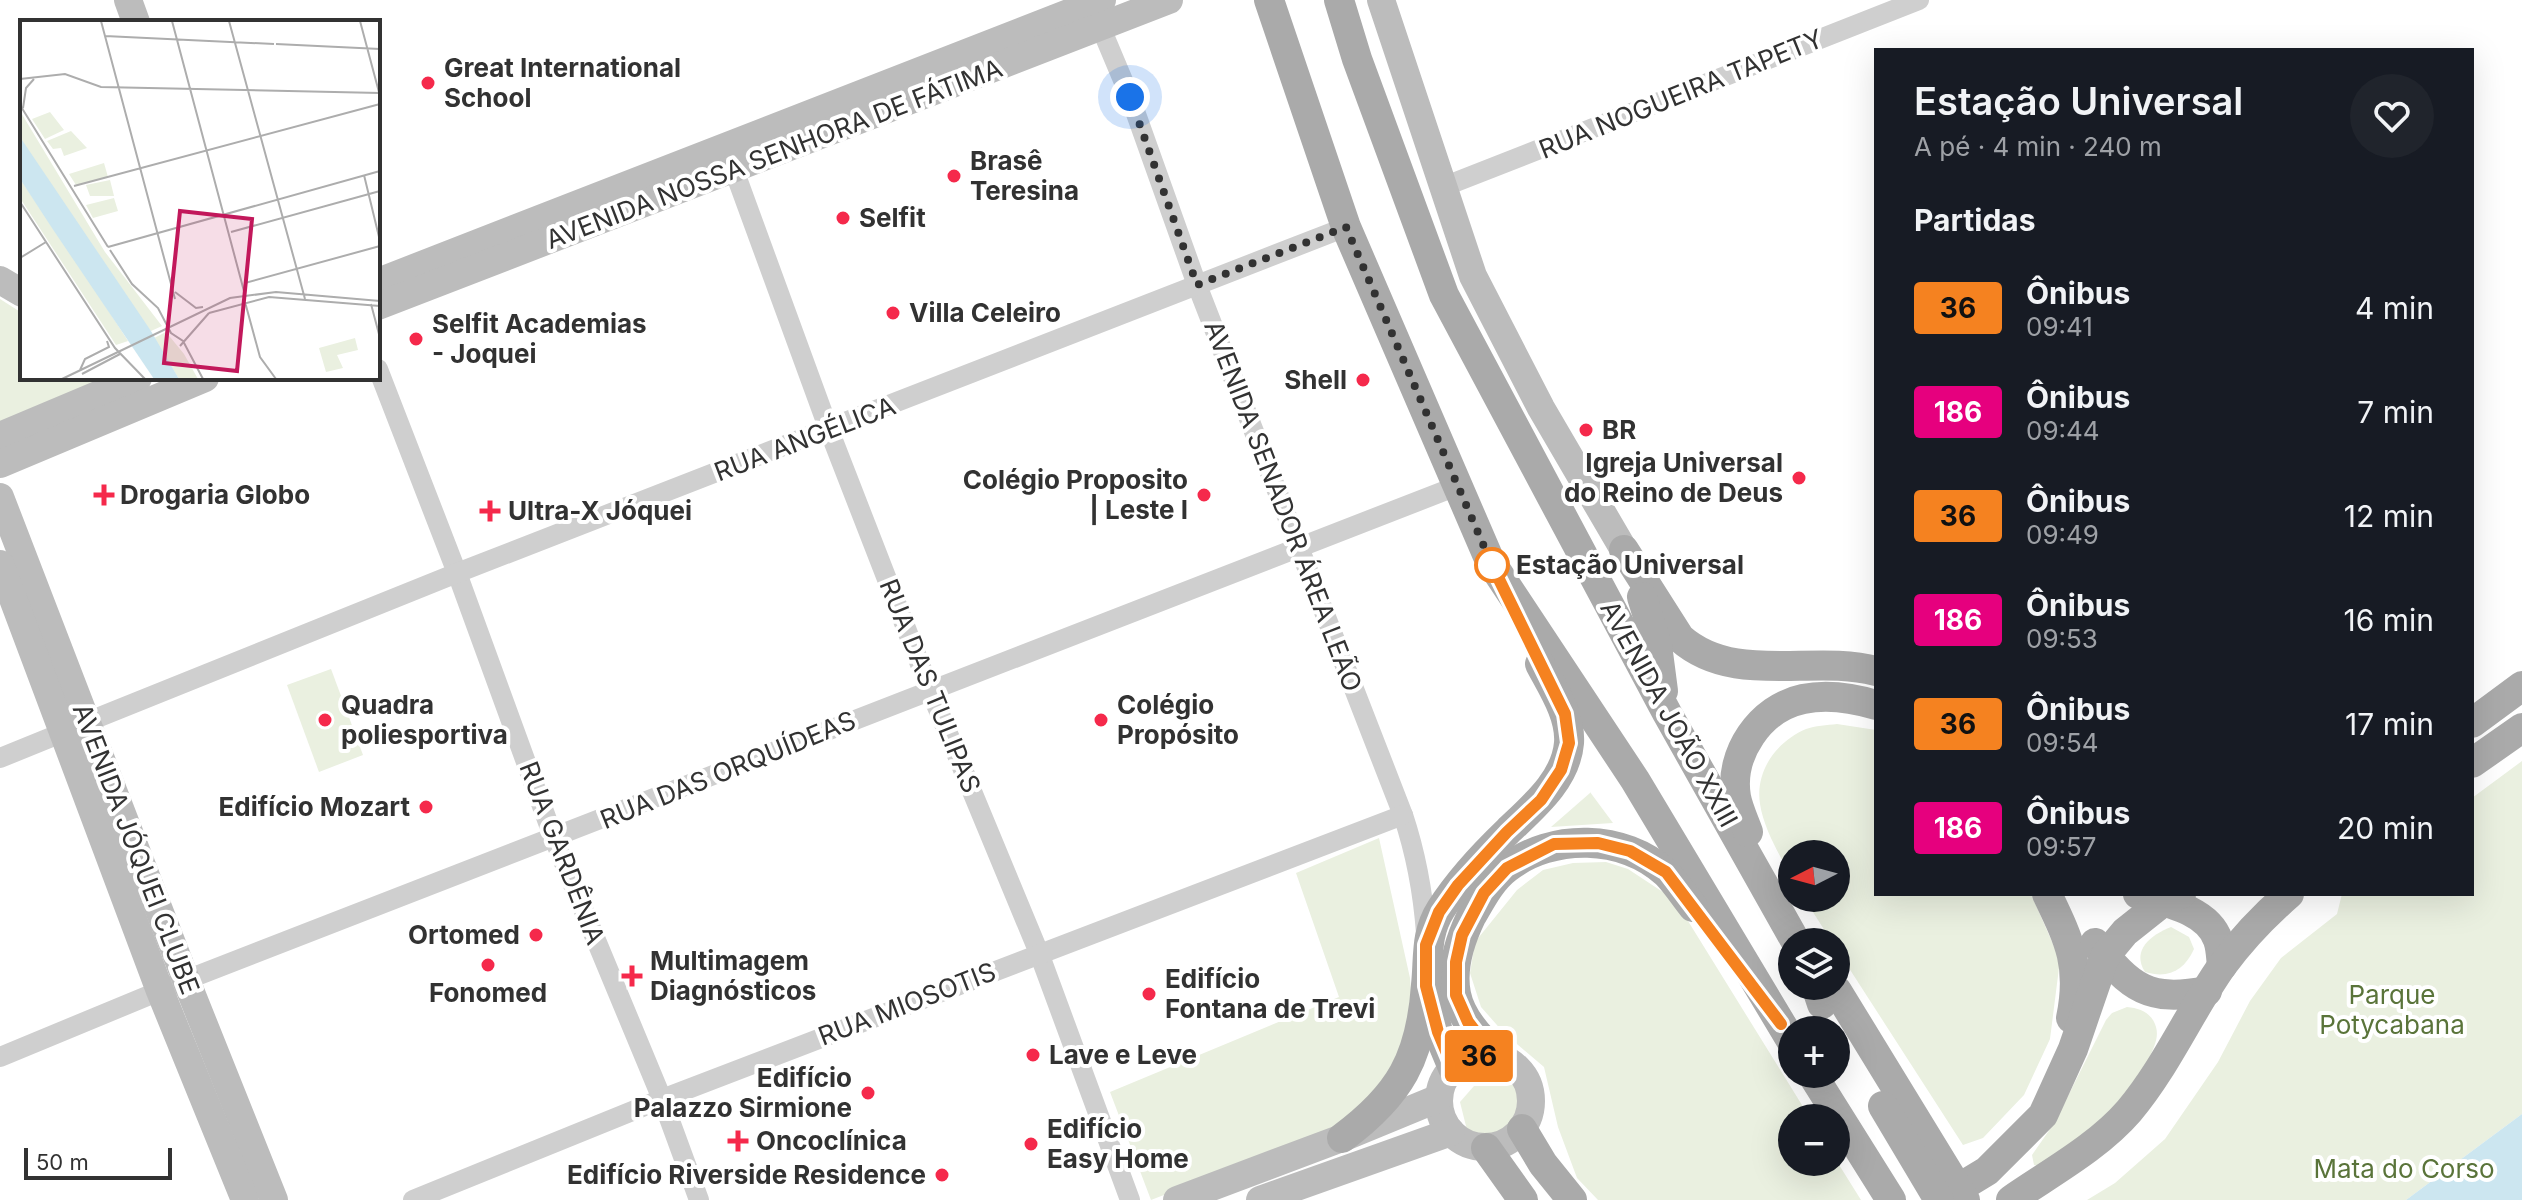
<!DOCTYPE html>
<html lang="pt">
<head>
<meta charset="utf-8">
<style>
	:root { --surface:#171b24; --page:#20242c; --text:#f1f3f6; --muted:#9ea1a6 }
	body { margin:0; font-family:Inter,sans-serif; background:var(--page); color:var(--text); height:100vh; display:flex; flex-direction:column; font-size:30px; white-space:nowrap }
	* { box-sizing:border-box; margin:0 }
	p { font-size:26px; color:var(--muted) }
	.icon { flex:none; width:44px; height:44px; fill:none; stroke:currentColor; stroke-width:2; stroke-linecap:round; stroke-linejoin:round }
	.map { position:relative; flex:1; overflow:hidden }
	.details { position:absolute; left:1874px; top:48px; width:600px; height:848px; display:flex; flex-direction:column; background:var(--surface); border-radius:0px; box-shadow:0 8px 32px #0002 }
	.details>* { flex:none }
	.badge { padding:0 16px; border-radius:6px; font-size:28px; line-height:52px }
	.needle { width:52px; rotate:264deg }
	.controls { position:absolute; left:1778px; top:840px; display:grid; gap:16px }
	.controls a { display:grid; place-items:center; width:72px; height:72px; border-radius:50%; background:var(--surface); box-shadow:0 8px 32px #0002; font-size:40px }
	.scale { position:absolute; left:24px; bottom:20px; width:148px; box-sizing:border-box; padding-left:8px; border:4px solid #323232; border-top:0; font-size:22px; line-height:28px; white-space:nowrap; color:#323232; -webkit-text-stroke:6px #fff; paint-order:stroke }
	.you { position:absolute; width:40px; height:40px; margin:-20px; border:6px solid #fff; border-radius:50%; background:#1a73e8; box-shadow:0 0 0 12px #1a73e833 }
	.map>.badge { position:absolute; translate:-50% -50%; box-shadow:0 0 0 4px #fff }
	h2 { padding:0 40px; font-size:30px; line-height:72px }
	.round { display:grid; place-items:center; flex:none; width:84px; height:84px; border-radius:42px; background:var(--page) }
	.head { display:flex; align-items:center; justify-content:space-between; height:136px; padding:0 40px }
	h1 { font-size:38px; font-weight:600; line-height:60px }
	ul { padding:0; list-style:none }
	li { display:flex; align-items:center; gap:24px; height:104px; padding:0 40px }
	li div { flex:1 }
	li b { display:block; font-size:30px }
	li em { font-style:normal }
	li .badge { min-width:88px; font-weight:700; text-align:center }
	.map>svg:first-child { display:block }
	.green { fill:#eaf0e0 }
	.water { fill:#cce6f0 }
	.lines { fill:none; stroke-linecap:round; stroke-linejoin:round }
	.street { stroke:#cfcfcf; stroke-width:20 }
	.secondary { stroke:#bcbcbc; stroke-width:28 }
	.primary { stroke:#aaa; stroke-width:30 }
	.primary-bridge { stroke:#aaa; stroke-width:30 }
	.line-casing { stroke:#fff; stroke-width:18 }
	.line { stroke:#f58220; stroke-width:12 }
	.walk { stroke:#323232; stroke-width:8; stroke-dasharray:0 14.4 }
	.poi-dot { fill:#f5294b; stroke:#fff; stroke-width:3 }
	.stop-dot { fill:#fff; stroke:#f58220; stroke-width:4 }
	.labels { text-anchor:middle; stroke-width:8; stroke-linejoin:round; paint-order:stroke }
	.poi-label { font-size:26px; font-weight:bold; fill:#323232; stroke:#fff; text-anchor:start }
	.street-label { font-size:26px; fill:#323232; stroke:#fff }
	.stop-label { font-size:26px; font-weight:bold; fill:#323232; stroke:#fff; text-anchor:start }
	.park-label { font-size:26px; fill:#5a743a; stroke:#fff }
	.inset-road { fill:none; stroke:#adadad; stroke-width:2 }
	.view { fill:#c2185b; fill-opacity:0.15; stroke:#c2185b; stroke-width:4 }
	.inset-edge { fill:none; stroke:#323232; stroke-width:4 }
</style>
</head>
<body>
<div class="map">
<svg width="2522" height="1200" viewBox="0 0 2522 1200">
	<rect width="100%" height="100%" fill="#fff"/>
	<!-- green -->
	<g class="green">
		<polygon points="0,299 22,313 22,378 113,378 0,425"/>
		<polygon points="331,669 363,755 319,772 287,685"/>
		<path d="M1837,724L1876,730V894H2031L2060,960L2050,1039L2024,1095L1983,1138L1963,1145L1836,948V942H1832L1804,898H1836V854H1792V879C1780,855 1764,830 1760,804C1755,771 1776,742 1806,729C1815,726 1827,725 1837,724Z"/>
		<polygon points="2522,761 2522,1114 2406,1200 2087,1200 2115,1183 2165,1139 2218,1062 2250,1001 2281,958 2337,914 2342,894 2472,894 2472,798"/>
		<polygon points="1590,792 1613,823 1551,827 1590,793"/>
		<polygon points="1379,838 1410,978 1412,1002 1401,1066 1343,1126 1151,1200 1110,1092 1339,997 1296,873"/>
		<polygon points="1606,862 1628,869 1675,900 1810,1118 1792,1118 1792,1162 1836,1162 1836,1160 1861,1200 1598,1200 1577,1178 1558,1127 1544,1067 1504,1033 1481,1007 1470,973 1475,942 1517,890 1543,870 1573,863"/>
		<path d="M2171,927L2189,937L2194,949C2184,971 2168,979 2145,972C2131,950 2151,935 2171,927Z"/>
		<path d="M2127,1007C2140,1008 2152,1013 2156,1027C2159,1037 2154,1047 2150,1056C2130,1105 2082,1138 2040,1166L2034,1165L2032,1155L2055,1122L2106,1020L2112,1013Z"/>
		<polygon points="1481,1078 1517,1086 1521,1113 1504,1136 1483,1138 1467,1130 1460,1102"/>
	</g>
	<!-- water -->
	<polygon class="water" points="2522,1114 2522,1200 2406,1200"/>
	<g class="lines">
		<!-- street -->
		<g class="street">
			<path d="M1101,28L1130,97L1197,285L1403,815C1416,854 1423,892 1426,933"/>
			<polyline points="734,170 829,430 930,690 1039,953 1130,1200"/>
			<polyline points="1443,187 1919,0"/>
			<polyline points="378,369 457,573 554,839 662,1099 699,1200"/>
			<polyline points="87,722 457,573 1346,227"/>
			<polyline points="0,758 64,732"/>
			<polyline points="0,1057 186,980 1457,486"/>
			<polyline points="413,1200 662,1099 1403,815"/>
		</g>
		<!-- secondary -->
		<g class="secondary">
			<polyline points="128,0 136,22"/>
			<polyline points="1381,0 1473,276 1541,408 1624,550"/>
			<polyline points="0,280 22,293"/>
			<polyline points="378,282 1102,0"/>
			<polyline points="378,306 1169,0"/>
			<polyline points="0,436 138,378"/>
			<polyline points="0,464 205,378"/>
			<polyline points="0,497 186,980 274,1200"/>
			<polyline points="0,564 160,991 245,1200"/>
			<circle cx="1485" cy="1101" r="46"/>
			<polyline points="1177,1200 1342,1138 1439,1098"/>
			<polyline points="1260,1200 1451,1132"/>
		</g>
		<!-- primary -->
		<g class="primary">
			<polyline points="1269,0 1346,227 1490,561 1635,780 1792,1042"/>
			<polyline points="1339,0 1357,59 1444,295 1667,713 1796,942"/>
			<path d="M1624,550L1680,638C1734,686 1813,654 1876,671"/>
			<polyline points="1642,597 1657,645 1663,691"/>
			<polyline points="2472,723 2522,686"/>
			<polyline points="2472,763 2522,728"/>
			<path d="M1748,832C1744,821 1738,808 1736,797C1729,754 1760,708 1803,699C1827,694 1853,698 1876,705"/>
			<path d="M2047,894C2069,940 2082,965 2071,1018"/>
			<path d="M2138,894C2166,902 2208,910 2218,940C2221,948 2221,958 2222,966"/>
			<path d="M2095,943C2131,989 2149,1002 2207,991"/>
			<polyline points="1816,986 1822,1004"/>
			<polyline points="1429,996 1438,1032 1453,1068"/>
			<path d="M1502,1058C1483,1042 1461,1020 1456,994C1451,969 1460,940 1471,917C1481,900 1491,880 1507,868C1552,833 1624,834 1666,873C1676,883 1684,896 1693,907"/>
			<polyline points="1812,1074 1891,1200"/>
			<polyline points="1522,1129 1543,1164 1572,1200"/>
			<path d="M1342,1138C1400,1095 1421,1058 1426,985C1429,958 1425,934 1441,909C1459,881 1484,854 1508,831C1533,807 1566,780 1569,743C1571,715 1552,687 1540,664"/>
			<polyline points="1486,1148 1523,1200"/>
			<polyline points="1939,1200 1987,1171 2043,1115 2073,1049 2105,956 2125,932 2164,901 2181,894"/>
			<path d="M2011,1200C2050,1173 2098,1147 2129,1111C2166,1067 2189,1013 2222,966C2241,940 2265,915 2289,894"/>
		</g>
		<!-- primary-bridge -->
		<g class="primary-bridge">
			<polyline points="1837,991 1965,1200"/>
			<polyline points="1883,1106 1939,1200"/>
		</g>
	</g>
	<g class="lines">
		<!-- line casing -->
		<g class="line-casing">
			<polyline id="line" points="1490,561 1565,714 1569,743 1561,770 1541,800 1507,832 1458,885 1439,912 1426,945 1426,986 1438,1032 1453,1068 1476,1056 1502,1058 1484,1043 1468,1022 1456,995 1456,962 1462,935 1484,893 1507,868 1554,844 1598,843 1630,851 1666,872 1781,1024"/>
		</g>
		<!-- line -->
		<use href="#line" class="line"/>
		<!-- walk -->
		<polyline class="walk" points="1130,97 1197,285 1346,227 1492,565"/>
	</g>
	<!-- markers -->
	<g class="poi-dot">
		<circle cx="428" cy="83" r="8"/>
		<circle cx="954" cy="176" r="8"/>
		<circle cx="843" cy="218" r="8"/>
		<circle cx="893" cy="313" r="8"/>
		<circle cx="416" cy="339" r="8"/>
		<circle cx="1363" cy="380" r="8"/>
		<circle cx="1586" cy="430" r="8"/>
		<circle cx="1799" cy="478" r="8"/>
		<path d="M100 483h8v8h8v8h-8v8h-8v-8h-8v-8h8z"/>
		<circle cx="1204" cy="495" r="8"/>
		<path d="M486 499h8v8h8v8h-8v8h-8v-8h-8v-8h8z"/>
		<circle cx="325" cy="720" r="8"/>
		<circle cx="1101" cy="720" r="8"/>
		<circle cx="426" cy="807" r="8"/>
		<circle cx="536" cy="935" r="8"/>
		<circle cx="488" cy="965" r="8"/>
		<path d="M628 964h8v8h8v8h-8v8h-8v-8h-8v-8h8z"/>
		<circle cx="1149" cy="994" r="8"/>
		<circle cx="1033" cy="1055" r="8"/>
		<circle cx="868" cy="1093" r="8"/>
		<path d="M734 1129h8v8h8v8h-8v8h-8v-8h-8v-8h8z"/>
		<circle cx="1031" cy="1144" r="8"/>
		<circle cx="942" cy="1175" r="8"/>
	</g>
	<circle class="stop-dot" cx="1492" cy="565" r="16"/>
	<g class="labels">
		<!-- poi labels -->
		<g class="poi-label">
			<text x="444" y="77">Great International<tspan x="444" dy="30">School</tspan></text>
			<text x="970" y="170">Brasê<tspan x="970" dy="30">Teresina</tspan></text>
			<text x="859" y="227">Selfit</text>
			<text x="909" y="322">Villa Celeiro</text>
			<text x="432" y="333">Selfit Academias<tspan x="432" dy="30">- Joquei</tspan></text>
			<text x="1347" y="389" text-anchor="end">Shell</text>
			<text x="1602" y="439">BR</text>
			<text x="1783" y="472" text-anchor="end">Igreja Universal<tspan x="1783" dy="30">do Reino de Deus</tspan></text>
			<text x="1188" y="489" text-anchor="end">Colégio Proposito<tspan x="1188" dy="30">| Leste I</tspan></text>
			<text x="120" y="504">Drogaria Globo</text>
			<text x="508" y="520">Ultra-X Jóquei</text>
			<text x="341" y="714">Quadra<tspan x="341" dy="30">poliesportiva</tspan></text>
			<text x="1117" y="714">Colégio<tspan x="1117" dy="30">Propósito</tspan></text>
			<text x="410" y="816" text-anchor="end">Edifício Mozart</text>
			<text x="520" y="944" text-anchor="end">Ortomed</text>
			<text x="650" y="970">Multimagem<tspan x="650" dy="30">Diagnósticos</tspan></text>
			<text x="1165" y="988">Edifício<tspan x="1165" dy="30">Fontana de Trevi</tspan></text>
			<text x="488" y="1002" text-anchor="middle">Fonomed</text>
			<text x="1049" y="1064">Lave e Leve</text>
			<text x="852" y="1087" text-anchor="end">Edifício<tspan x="852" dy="30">Palazzo Sirmione</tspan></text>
			<text x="1047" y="1138">Edifício<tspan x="1047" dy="30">Easy Home</tspan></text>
			<text x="756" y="1150">Oncoclínica</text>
			<text x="926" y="1184" text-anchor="end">Edifício Riverside Residence</text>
		</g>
		<!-- street labels -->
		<g class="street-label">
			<text transform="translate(1681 94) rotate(-22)" y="9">RUA NOGUEIRA TAPETY</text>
			<text transform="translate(774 154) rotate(-21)" y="9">AVENIDA NOSSA SENHORA DE FÁTIMA</text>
			<text transform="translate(805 439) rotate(-21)" y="9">RUA ANGÉLICA</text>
			<text transform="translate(1283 506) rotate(69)" y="9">AVENIDA SENADOR ÁREA LEÃO</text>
			<text transform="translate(930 686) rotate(68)" y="9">RUA DAS TULIPAS</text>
			<text transform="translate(1669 714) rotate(61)" y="9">AVENIDA JOÃO XXIII</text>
			<text transform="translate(728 770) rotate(-22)" y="9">RUA DAS ORQUÍDEAS</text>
			<text transform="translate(136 849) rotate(69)" y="9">AVENIDA JÓQUEI CLUBE</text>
			<text transform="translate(562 853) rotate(69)" y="9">RUA GARDÊNIA</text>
			<text transform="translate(907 1004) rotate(-21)" y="9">RUA MIOSOTIS</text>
		</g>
		<!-- stop labels -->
		<g class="stop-label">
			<text x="1516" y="574">Estação Universal</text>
		</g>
		<!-- park labels -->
		<g class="park-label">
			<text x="2392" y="1004">Parque<tspan x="2392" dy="30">Potycabana</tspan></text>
			<text x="2404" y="1178">Mata do Corso</text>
		</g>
	</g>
	<!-- overview -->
	<g transform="translate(20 20)">
		<rect width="360" height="360" fill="#fff"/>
		<path d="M0,91L85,232L142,306L131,311L124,303L8,131L0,117ZM30,92L44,110L25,119L12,99ZM51,111L67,128L44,136L41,128L33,129L27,121ZM84,143L88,157L56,165L49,154ZM0,159L66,256L108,321L96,325L83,305L0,178ZM90,160L94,176H70L66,165ZM94,178L98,191L73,198L66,185ZM146,312L164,334L178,359H159L134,318ZM335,318L338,330L317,335L323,348L306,352L299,328Z" fill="#eaf0e0"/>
		<path d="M0,117L131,311L159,359H134L32,208L0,159Z" fill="#cce6f0"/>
		<path class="inset-road" d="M81,1L155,279M152,1L225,275M209,1L285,279M340,1L360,76M85,16L254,24M256,24L360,29M0,59L45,54L81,67L360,73M0,85L88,227M3,88L6,68L14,59M344,155L360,221M54,166L360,84M0,182L95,328L125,359M211,212L360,171M88,227L360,151M90,230L112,264L138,288L151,313L163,321L183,359M0,238L26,222M225,263L360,226M155,272L176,288L183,287M225,282L240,337L256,359M351,284L360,318M189,293L249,277L360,286M160,326L189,293M60,350L65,339L89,327L87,321M62,354L100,334M42,359L210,278L256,272L360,281"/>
		<path class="view" d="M160,191L232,199L217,351L144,343Z"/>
		<rect width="360" height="360" class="inset-edge"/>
	</g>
</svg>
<div class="controls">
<a><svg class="needle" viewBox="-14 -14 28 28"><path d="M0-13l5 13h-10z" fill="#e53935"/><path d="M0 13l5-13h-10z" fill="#9ea1a6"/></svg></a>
<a><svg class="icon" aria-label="layers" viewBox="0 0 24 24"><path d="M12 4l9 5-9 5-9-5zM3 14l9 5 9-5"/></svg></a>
<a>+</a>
<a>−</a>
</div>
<div class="scale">50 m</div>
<div class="you" style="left:1130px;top:97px"></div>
<b class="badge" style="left:1479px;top:1056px;background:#f58220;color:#111">36</b>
<section class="details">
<div class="head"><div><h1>Estação Universal</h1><p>A pé · 4 min · 240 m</p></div><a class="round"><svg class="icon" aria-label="heart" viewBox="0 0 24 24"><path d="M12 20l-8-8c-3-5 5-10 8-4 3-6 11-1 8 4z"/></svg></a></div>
<h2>Partidas</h2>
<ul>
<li><span class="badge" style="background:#f58220;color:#111">36</span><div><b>Ônibus</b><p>09:41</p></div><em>4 min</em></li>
<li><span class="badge" style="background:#e6007e;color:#fff">186</span><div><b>Ônibus</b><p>09:44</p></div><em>7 min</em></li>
<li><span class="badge" style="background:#f58220;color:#111">36</span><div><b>Ônibus</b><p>09:49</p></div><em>12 min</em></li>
<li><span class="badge" style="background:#e6007e;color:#fff">186</span><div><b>Ônibus</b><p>09:53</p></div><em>16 min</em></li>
<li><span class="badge" style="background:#f58220;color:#111">36</span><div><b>Ônibus</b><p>09:54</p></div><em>17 min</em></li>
<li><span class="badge" style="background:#e6007e;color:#fff">186</span><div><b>Ônibus</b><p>09:57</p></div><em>20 min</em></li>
</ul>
</section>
</div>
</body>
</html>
